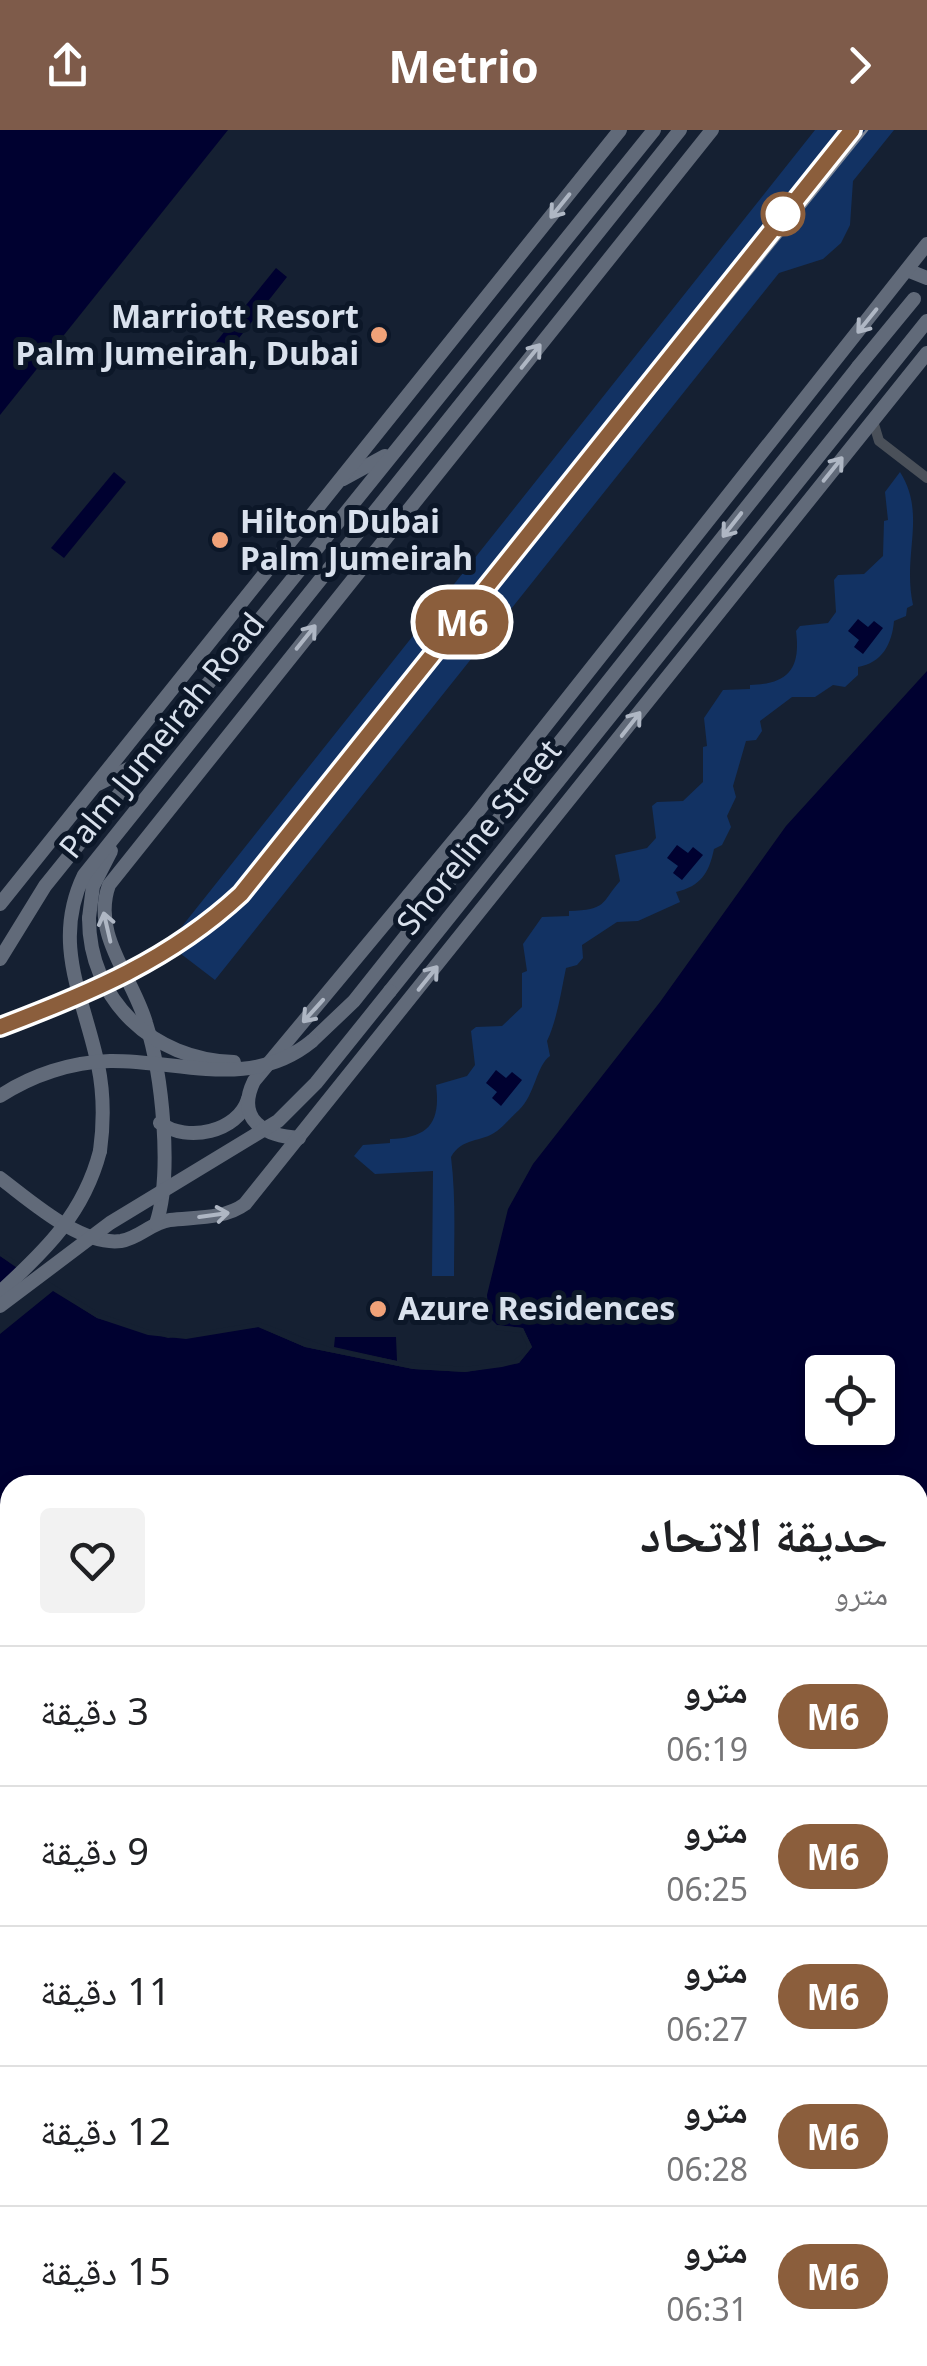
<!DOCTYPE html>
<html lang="ar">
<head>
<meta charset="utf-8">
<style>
	:root { --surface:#fff; --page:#f2f2f2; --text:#202124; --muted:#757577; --line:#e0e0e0; --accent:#7e5b4a }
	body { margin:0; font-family:"Noto Sans","Noto Naskh Arabic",sans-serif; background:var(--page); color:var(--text); direction:rtl; height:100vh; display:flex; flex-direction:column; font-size:38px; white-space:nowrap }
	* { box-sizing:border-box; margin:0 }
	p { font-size:32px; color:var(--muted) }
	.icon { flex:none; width:55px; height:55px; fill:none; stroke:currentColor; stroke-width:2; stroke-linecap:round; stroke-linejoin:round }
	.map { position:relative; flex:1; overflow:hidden; direction:ltr }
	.panel { position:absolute; left:0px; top:1345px; width:928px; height:892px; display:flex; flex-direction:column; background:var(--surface); border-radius:30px 30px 0 0; box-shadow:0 5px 15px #0003; direction:rtl }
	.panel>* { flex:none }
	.badge { padding:0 20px; border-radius:32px; font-size:35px; line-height:65px }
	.controls { position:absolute; left:805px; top:1225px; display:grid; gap:20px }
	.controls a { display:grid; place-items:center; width:90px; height:90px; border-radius:10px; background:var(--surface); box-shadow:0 5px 15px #0003; font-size:50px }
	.map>.badge { position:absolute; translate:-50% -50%; box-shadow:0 0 0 5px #fff }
	.round { display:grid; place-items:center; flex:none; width:105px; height:105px; border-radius:10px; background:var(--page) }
	.overview { display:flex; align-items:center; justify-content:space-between; height:170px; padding:0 40px }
	h1 { font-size:48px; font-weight:700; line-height:75px }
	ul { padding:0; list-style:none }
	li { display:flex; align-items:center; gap:30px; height:140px; padding:0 40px; border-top:2px solid var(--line) }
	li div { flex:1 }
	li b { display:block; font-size:38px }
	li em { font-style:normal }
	li .badge { min-width:110px; font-weight:700; text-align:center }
	header { display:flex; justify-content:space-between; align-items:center; height:130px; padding:0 40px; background:var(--accent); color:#fff; font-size:45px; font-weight:700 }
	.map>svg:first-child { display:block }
	.green { fill:#123263 }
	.water { fill:#000130; fill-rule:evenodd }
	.pier { fill:#152032 }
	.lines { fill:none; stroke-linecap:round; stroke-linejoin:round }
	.street { stroke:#4a5059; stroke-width:10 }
	.secondary { stroke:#616a79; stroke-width:14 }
	.rail { stroke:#7f8897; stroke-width:2.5 }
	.secondary-bridge { stroke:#616a79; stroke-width:14 }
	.oneway { stroke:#afb7c4 }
	.line-casing { stroke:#fff; stroke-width:22 }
	.line { stroke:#8b5e3c; stroke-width:15 }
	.stop-dot { fill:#fff; stroke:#8b5e3c; stroke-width:5 }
	.poi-dot { fill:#f0a279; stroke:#0c1728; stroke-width:4 }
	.labels { text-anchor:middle; stroke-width:10; stroke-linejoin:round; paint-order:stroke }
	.poi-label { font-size:32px; font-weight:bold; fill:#d9e1ed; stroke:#0c1728; text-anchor:start }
	.street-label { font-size:32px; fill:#d9e1ed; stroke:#0c1728 }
</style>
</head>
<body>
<header><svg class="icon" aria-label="forward" viewBox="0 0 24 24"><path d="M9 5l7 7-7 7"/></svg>Metrio<svg class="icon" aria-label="share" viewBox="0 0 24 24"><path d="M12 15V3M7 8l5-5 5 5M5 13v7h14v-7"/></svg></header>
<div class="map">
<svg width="927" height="2236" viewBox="0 0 927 2236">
	<rect width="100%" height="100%" fill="#152032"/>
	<!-- green -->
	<g class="green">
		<polygon points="815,0 894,0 853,51 850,95 841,113 823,129 779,143 215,850 168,814"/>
		<path d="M900,342C927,385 902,424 913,475L907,478L906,486L894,491C892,514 882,533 858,537V545L845,557L833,555L815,567H792L760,591L762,601L756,610L746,611L733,656L736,667L727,686L731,697L722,715L714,719C709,743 701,756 676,762L680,772L638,791L617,792L582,815L583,828L577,835L566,838C561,862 557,890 547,911L550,926C536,936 535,965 519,980C512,986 505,995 497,1001C481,1013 462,1007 451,1027C456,1068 454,1105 454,1146H432L433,1041L375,1044L354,1026L363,1015L390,1013V1009C428,1008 441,993 436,955L467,946L475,935L471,901L476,897L502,896L522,877V843L527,841L523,814L542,787L569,786V781C607,780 601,773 620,751L615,725L647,718L656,708L652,676L657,672L683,671L703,652V617L707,616L704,588L723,560L750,559V555C788,554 801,539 796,501L800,496L828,493L836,482L834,450L838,445L864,444L883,426L884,391L888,390L885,362Z"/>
		<polygon points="0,1666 10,1673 10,2201 0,2194"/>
		<polygon points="918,1936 927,1942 927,2019 918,2021"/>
		<polygon points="79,2228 662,2228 655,2236 91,2236"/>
	</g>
	<!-- water -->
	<g class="water">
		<polygon points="0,0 228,0 0,285"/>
		<polygon points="276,138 287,147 228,222 216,212"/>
		<polygon points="114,342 126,352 64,428 51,418"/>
		<polygon points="858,489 868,497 874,491 883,498 863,524 854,517 859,510 848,501"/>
		<path d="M927,541V1920L918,1915V1355H10V1609L0,1599V1126L97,1188L168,1208L258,1197L305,1217L413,1239L465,1242L519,1233L532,1217L523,1198L497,1195L489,1187L487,1165L508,1079L533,1034L660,872L786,696ZM822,1242H878V1298H822Z"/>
		<polygon points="677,715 688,723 693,717 703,725 682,750 673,743 678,736 667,728"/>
		<polygon points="496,940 506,948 512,942 522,950 501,976 492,968 497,962 486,953"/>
		<polygon points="335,1207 396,1207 397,1231 334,1217"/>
		<polygon points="927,2023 927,2236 788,2236 784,2228 918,2228 918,2025"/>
	</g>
	<!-- pier -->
	<polygon class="pier" points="0,1121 99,1183 149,1200 186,1204 259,1192 329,1217 402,1232 465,1237 514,1230 524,1223 527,1216 521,1203 495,1200 497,1195 523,1198 532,1217 519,1233 502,1237 465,1242 413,1239 305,1217 259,1197 186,1209 148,1205 97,1188 53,1161 0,1204 0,1157 20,1140 0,1126"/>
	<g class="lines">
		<!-- street -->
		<polyline class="street" points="873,291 879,311 927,348"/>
		<!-- secondary -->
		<g class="secondary">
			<polyline points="907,140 927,148"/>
			<polyline points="343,349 385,326"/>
			<polyline points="98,654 142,632"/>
			<polyline points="0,774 620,0"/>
			<polyline points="89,788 93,756 111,721"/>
			<polyline points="0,829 45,756 654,0"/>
			<polyline points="390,861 927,191"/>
			<polyline points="312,911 354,871 858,237"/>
			<path d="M160,993C187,1013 238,1002 248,969"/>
			<path d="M299,1008C265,1006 235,990 254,951L471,690L927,114"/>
			<path d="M100,1021C104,992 104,964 98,935C84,868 51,813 84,745L633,59"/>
			<path d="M0,1048C31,1071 80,1116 121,1111C140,1108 152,1092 170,1090C195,1087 225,1089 245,1074L927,223"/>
			<path d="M156,1094C173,1044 162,944 146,893C133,847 91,805 109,755L712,0"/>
		</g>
		<!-- rail -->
		<g class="rail">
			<polyline points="776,93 849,4"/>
			<path d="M0,901C94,866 171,838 245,768L867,0"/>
		</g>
		<!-- secondary-bridge -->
		<g class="secondary-bridge">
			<polyline points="633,59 680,0"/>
			<polyline points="858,237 914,169"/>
			<path d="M89,788C89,870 153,930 234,932"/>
			<path d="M0,966C32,945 71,932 110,931C179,930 251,961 312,911"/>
			<path d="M0,1162C46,1120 84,1083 100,1021"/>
			<polyline points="0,1176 110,1093 278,991 316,953 390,861"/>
		</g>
	</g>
	<!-- one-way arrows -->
	<defs><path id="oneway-shaft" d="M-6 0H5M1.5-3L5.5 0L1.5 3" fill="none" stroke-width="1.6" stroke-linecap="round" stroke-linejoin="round" transform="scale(2.5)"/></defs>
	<g class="oneway">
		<use href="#oneway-shaft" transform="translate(560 76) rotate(129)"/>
		<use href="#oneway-shaft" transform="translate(867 191) rotate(129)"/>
		<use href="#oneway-shaft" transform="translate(531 226) rotate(-51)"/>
		<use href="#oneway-shaft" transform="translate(833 339) rotate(-51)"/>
		<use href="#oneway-shaft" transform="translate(732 395) rotate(128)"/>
		<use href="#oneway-shaft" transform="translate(306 507) rotate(-51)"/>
		<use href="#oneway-shaft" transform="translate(631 594) rotate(-52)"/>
		<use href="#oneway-shaft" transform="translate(107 797) rotate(-103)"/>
		<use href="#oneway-shaft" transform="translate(428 848) rotate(-51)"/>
		<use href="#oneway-shaft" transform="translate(313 881) rotate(132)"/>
		<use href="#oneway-shaft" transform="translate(214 1085) rotate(-8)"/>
	</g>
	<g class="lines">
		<!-- line casing -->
		<g class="line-casing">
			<path id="line" d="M0,897C90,863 170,830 241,764L852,0"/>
		</g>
		<!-- line -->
		<use href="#line" class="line"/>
	</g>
	<!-- markers -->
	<circle class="stop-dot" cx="783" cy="84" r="20"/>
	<g class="poi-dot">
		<circle cx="379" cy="205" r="10"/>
		<circle cx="220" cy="410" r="10"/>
		<circle cx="378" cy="1179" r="10"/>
	</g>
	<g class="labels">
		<!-- poi labels -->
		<g class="poi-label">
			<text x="359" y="198" text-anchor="end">Marriott Resort<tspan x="359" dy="37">Palm Jumeirah, Dubai</tspan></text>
			<text x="240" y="403">Hilton Dubai<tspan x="240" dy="37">Palm Jumeirah</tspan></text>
			<text x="398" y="1190">Azure Residences</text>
		</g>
		<!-- street labels -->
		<g class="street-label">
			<text transform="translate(162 606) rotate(-51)" y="11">Palm Jumeirah Road</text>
			<text transform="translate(479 707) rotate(-51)" y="11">Shoreline Street</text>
		</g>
	</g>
</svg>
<div class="controls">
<a><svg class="icon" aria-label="locate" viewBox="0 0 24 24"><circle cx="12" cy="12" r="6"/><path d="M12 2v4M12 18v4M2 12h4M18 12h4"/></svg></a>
</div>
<b class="badge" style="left:462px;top:492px;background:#8b5e3c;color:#fff">M6</b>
<section class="panel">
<div class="overview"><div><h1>حديقة الاتحاد</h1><p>مترو</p></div><a class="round"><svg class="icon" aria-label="heart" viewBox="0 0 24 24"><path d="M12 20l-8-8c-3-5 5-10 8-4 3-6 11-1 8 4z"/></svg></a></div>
<ul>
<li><span class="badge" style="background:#8b5e3c;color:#fff">M6</span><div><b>مترو</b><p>06:19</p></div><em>3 دقيقة</em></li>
<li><span class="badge" style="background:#8b5e3c;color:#fff">M6</span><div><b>مترو</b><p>06:25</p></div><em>9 دقيقة</em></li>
<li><span class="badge" style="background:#8b5e3c;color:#fff">M6</span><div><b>مترو</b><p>06:27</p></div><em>11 دقيقة</em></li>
<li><span class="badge" style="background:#8b5e3c;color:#fff">M6</span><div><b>مترو</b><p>06:28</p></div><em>12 دقيقة</em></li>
<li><span class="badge" style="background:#8b5e3c;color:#fff">M6</span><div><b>مترو</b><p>06:31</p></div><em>15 دقيقة</em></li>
</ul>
</section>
</div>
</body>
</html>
